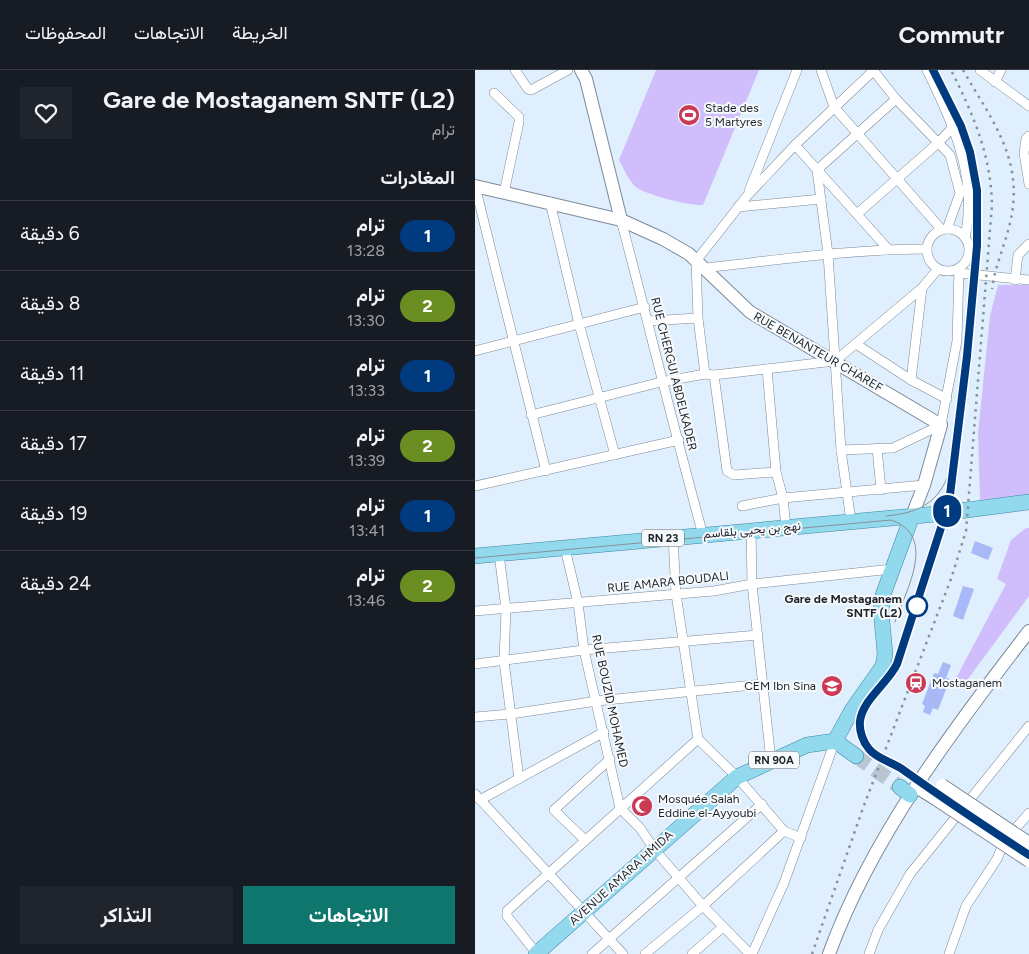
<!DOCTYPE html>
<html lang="ar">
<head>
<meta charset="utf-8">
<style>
	:root { --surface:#171b24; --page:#20242c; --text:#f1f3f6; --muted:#9ea1a6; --line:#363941; --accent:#0f766e }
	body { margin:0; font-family:Figtree,Vazirmatn,sans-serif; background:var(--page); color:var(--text); direction:rtl; height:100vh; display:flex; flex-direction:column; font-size:19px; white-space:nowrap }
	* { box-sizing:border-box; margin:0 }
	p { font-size:16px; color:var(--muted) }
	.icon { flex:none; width:28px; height:28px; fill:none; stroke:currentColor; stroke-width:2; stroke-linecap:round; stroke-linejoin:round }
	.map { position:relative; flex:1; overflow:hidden; direction:ltr }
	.sheet { display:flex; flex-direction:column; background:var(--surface); width:475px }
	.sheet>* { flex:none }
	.badge { padding:0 10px; border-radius:16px; font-size:18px; line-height:32px }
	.map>.badge { position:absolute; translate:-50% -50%; box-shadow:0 0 0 2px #fff }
	h2 { padding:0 20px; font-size:19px; line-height:45px }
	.round { display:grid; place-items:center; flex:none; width:52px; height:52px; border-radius:0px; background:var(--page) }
	.overview { display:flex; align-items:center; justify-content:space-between; height:85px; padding:0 20px }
	h1 { font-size:24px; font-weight:700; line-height:38px }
	.button { display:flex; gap:10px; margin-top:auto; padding:10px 20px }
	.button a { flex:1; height:58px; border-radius:0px; background:var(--accent); color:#fff; font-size:20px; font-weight:700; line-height:58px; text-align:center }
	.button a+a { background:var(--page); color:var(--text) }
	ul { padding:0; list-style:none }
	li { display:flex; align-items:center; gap:15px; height:70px; padding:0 20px; border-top:1px solid var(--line) }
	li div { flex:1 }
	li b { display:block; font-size:19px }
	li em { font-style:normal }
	li .badge { min-width:55px; font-weight:700; text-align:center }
	header { display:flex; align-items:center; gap:30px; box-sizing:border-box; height:70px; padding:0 25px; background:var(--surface); border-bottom:1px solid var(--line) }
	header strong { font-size:24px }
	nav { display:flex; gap:28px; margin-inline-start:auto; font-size:18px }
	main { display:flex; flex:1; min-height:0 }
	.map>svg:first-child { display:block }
	.green { fill:#d0bdfb }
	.building { fill:#a9b9f8 }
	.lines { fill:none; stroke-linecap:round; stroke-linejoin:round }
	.primary-tunnel { stroke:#b9c6d2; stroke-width:15; stroke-dasharray:15 8; stroke-linecap:butt }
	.street-casing { stroke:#7c8997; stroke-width:10 }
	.secondary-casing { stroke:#7c8997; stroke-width:14 }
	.primary-casing { stroke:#3a88a1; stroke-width:16 }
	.street { stroke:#fff; stroke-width:9 }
	.secondary { stroke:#fff; stroke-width:12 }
	.primary { stroke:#92d9ee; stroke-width:15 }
	.tram { stroke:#87919b; stroke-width:1 }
	.rail { stroke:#87919b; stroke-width:2.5; stroke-dasharray:2.5 5; stroke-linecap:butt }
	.secondary-bridge-casing { stroke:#7c8997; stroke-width:14; stroke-linecap:butt }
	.secondary-bridge { stroke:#fff; stroke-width:12 }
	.line-casing { stroke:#fff; stroke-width:11 }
	.line { stroke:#003b80; stroke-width:8 }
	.stop-dot { fill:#fff; stroke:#003b80; stroke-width:2.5 }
	.labels { text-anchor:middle; stroke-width:4; stroke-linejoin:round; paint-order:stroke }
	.shield { fill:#f7fafd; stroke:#5e6468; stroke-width:1 }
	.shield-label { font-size:11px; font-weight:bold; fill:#1d2328 }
	.poi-label { font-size:12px; fill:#1d2328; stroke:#f7fafd; text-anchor:start }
	.street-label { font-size:12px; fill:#1d2328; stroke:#f7fafd }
	.stop-label { font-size:12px; font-weight:bold; fill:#1d2328; stroke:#f7fafd; text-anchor:end }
</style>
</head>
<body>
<header>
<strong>Commutr</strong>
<nav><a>الخريطة</a><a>الاتجاهات</a><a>المحفوظات</a></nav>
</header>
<main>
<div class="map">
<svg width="554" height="884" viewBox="0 0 554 884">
	<rect width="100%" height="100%" fill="#e0effd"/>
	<!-- green -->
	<g class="green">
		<path d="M181,0H284L228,135C215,136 171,125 161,117C153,110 149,99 144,90Z"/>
		<polygon points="523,215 554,215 554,425 505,430 503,363 515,246"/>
		<polygon points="551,458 554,458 554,526 490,613 481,608 531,514 522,509 536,470"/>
	</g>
	<!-- building -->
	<g class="building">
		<polygon points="500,471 518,478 513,490 496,483"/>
		<polygon points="488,516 499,519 488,550 478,546"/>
		<polygon points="468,592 476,595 471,608 475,609 463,640 458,638 455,645 448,642 450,636 447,634 459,603 463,604"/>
	</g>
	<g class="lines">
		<!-- primary-tunnel -->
		<polyline class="primary-tunnel" points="381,686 425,717"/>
		<!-- street casing -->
		<g class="street-casing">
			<g id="street">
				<polyline points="40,0 53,19 56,20 93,0"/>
				<polyline points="346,0 359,37 467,160"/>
				<polyline points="398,0 421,29 475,85 485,123 472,159"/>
				<path d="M452,0C478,55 503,105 490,168"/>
				<polyline points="505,0 554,36"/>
				<polyline points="520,12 526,0"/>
				<polyline points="19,23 44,47 44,52 29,123"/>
				<polyline points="554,66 551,69 549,83 554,114"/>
				<polyline points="320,75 413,179"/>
				<polyline points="0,116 71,401"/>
				<polyline points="274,121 322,0"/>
				<polyline points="75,132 104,254 140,385"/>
				<polyline points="263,137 346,129"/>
				<polyline points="382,144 463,73 479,56"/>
				<path d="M146,150C174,255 199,360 228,465"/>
				<circle cx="473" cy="180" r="21"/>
				<path d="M229,198C303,190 377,179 452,179"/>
				<polyline points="484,203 554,210"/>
				<polyline points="540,210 543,185 554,174"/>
				<polyline points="173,251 223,248"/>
				<polyline points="381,274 436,310 472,329"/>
				<polyline points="0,281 170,237"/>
				<polyline points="360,291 447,218 463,199"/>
				<polyline points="292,299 301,402 308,428 311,457"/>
				<polyline points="230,304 223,248 221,191 272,126 320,75 398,1"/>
				<polyline points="239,305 252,401 259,405 301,402"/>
				<polyline points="436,310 447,218"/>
				<polyline points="56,345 186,312 230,304 239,305 360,291"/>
				<polyline points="402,378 406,420"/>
				<polyline points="366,380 418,378 466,355 482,271 484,198"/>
				<polyline points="0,416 204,370"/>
				<polyline points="267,436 308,428 449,415"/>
				<polyline points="376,451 366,380 353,184 342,100 421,29"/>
				<polyline points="276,460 277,514 296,691"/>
				<polyline points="198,467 201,524 223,669 262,707 309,761 326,768"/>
				<polyline points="90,478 103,533 109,580 145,738 165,758 179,779 228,836 275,884"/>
				<polyline points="24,484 31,539 29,591 44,709"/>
				<polyline points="0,541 239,521 277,514 417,499"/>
				<polyline points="0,594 109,580 283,565"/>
				<polyline points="0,647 36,644 122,631 288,614"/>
				<polyline points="0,724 148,884"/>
				<polyline points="5,730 129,662"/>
				<polyline points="110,770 79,740 135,689"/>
				<polyline points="62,884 32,846 32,841 223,669"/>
				<polyline points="117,884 287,734"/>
				<polyline points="170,884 228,836 309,761"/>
				<polyline points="217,884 248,857"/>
				<polyline points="277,884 309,813 360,671"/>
				<polyline points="394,884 403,860 435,804 554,656"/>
				<polyline points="474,884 491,836 522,789 529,772 554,743"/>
			</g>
		</g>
		<!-- secondary casing -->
		<g class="secondary-casing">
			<g id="secondary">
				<polyline points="106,0 111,9 146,150"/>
				<polyline points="0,116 146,150 188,169 214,184 275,242 466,355 449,415 437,446"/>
				<polyline points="441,717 459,728"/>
				<path d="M354,884C396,768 479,658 554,561"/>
			</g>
		</g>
		<!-- primary casing -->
		<g class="primary-casing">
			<g id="primary">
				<polyline points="0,486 461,444 554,432"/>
				<polyline points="360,671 381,686"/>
				<polyline points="425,717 435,725"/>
				<polyline points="61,884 262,707 332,675 360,671 377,640 408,596 410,584 406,540 408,525 437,446"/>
			</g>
		</g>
		<!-- street -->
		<use href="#street" class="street"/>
		<!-- secondary -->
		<use href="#secondary" class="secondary"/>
		<!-- primary -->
		<use href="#primary" class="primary"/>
		<!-- tram -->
		<g class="tram">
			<path d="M411,446C443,443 464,434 475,400"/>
			<path d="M0,488L416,450C463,466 431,520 420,552"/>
			<path d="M394,679C369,641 407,624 422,594L460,483L476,424L492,286L502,176V120L495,82L486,56L458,0"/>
			<polyline points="425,698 554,785"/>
		</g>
		<!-- rail -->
		<g class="rail">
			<path d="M488,0C517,51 550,90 535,153C530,175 520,196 517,219"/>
			<path d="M337,884L388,738L476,509L491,461L517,135C516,85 498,44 476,0"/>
		</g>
		<!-- secondary-bridge casing -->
		<g class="secondary-bridge-casing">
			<g id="secondary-bridge">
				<polyline points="467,715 554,773"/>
				<polyline points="459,728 554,791"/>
			</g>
		</g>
		<!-- secondary-bridge -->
		<use href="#secondary-bridge" class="secondary-bridge"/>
	</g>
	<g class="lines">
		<!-- line casing -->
		<g class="line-casing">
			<path id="line" d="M458,0L486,56L495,82L502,120V176L492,286L474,433L422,594C413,613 388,629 385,651C384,661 388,672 394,679C402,689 417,692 427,699C469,729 511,757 554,785"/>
		</g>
		<!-- line -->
		<use href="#line" class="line"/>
	</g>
	<!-- icons -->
	<defs>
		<g id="stadium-disc" transform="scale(1.125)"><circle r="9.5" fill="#cb3a54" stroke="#f7fafd"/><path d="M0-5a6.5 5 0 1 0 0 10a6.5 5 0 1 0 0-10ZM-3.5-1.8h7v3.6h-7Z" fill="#fff"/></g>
		<g id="station-disc" transform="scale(1.125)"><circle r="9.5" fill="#cb3a54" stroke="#f7fafd"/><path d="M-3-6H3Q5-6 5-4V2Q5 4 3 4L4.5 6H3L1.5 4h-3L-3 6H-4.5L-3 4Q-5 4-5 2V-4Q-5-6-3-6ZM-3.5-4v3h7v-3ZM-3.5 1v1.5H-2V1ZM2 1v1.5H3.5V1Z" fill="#fff"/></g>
		<g id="school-disc" transform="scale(1.125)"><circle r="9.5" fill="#cb3a54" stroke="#f7fafd"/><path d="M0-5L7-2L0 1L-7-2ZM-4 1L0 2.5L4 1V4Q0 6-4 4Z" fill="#fff"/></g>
		<g id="mosque-disc" transform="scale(1.125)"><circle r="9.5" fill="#cb3a54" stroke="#f7fafd"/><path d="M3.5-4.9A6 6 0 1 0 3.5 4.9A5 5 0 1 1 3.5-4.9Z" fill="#fff"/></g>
	</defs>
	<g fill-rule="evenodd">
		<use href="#stadium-disc" x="214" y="45"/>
		<use href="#station-disc" x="441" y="613"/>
		<use href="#school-disc" x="357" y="616"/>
		<use href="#mosque-disc" x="167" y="736"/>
	</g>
	<!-- markers -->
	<circle class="stop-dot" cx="442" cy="536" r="10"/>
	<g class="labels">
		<!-- shield labels -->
		<g class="shield">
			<rect x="167" y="459.5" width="42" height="17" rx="4"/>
			<rect x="274" y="681.5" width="50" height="17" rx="4"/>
		</g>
		<g class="shield-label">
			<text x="188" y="472">RN 23</text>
			<text x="299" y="694">RN 90A</text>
		</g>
		<!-- poi labels -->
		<g class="poi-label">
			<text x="230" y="42">Stade des<tspan x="230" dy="14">5 Martyres</tspan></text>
			<text x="457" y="617">Mostaganem</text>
			<text x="341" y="620" text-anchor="end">CEM Ibn Sina</text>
			<text x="183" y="733">Mosquée Salah<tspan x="183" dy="14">Eddine el-Ayyoubi</tspan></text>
		</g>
		<!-- street labels -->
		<g class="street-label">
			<text transform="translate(343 282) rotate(30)" y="4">RUE BENANTEUR CHAREF</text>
			<text transform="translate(199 304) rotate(76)" y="4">RUE CHERGUI ABDELKADER</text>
			<text transform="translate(277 460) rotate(-5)" y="4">نهج بن يحيى بلقاسم</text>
			<text transform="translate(193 512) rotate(-6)" y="4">RUE AMARA BOUDALI</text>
			<text transform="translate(135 631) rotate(78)" y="4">RUE BOUZID MOHAMED</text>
			<text transform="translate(146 808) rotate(-42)" y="4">AVENUE AMARA HMIDA</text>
		</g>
		<!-- stop labels -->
		<g class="stop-label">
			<text x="427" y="533">Gare de Mostaganem<tspan x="427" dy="14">SNTF (L2)</tspan></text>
		</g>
	</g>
</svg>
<b class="badge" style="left:472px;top:441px;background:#003b80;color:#fff">1</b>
</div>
<section class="sheet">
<div class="overview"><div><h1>Gare de Mostaganem SNTF (L2)</h1><p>ترام</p></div><a class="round"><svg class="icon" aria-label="heart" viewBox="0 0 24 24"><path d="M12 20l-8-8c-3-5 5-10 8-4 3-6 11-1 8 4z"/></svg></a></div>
<h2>المغادرات</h2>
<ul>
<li><span class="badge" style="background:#003b80;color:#fff">1</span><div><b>ترام</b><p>13:28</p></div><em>6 دقيقة</em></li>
<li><span class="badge" style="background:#6b8e23;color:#fff">2</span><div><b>ترام</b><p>13:30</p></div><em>8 دقيقة</em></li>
<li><span class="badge" style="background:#003b80;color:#fff">1</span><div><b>ترام</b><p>13:33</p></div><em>11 دقيقة</em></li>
<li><span class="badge" style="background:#6b8e23;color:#fff">2</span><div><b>ترام</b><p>13:39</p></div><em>17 دقيقة</em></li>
<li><span class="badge" style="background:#003b80;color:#fff">1</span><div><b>ترام</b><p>13:41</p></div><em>19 دقيقة</em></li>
<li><span class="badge" style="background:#6b8e23;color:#fff">2</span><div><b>ترام</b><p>13:46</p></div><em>24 دقيقة</em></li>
</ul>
<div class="button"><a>الاتجاهات</a><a>التذاكر</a></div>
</section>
</main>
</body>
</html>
